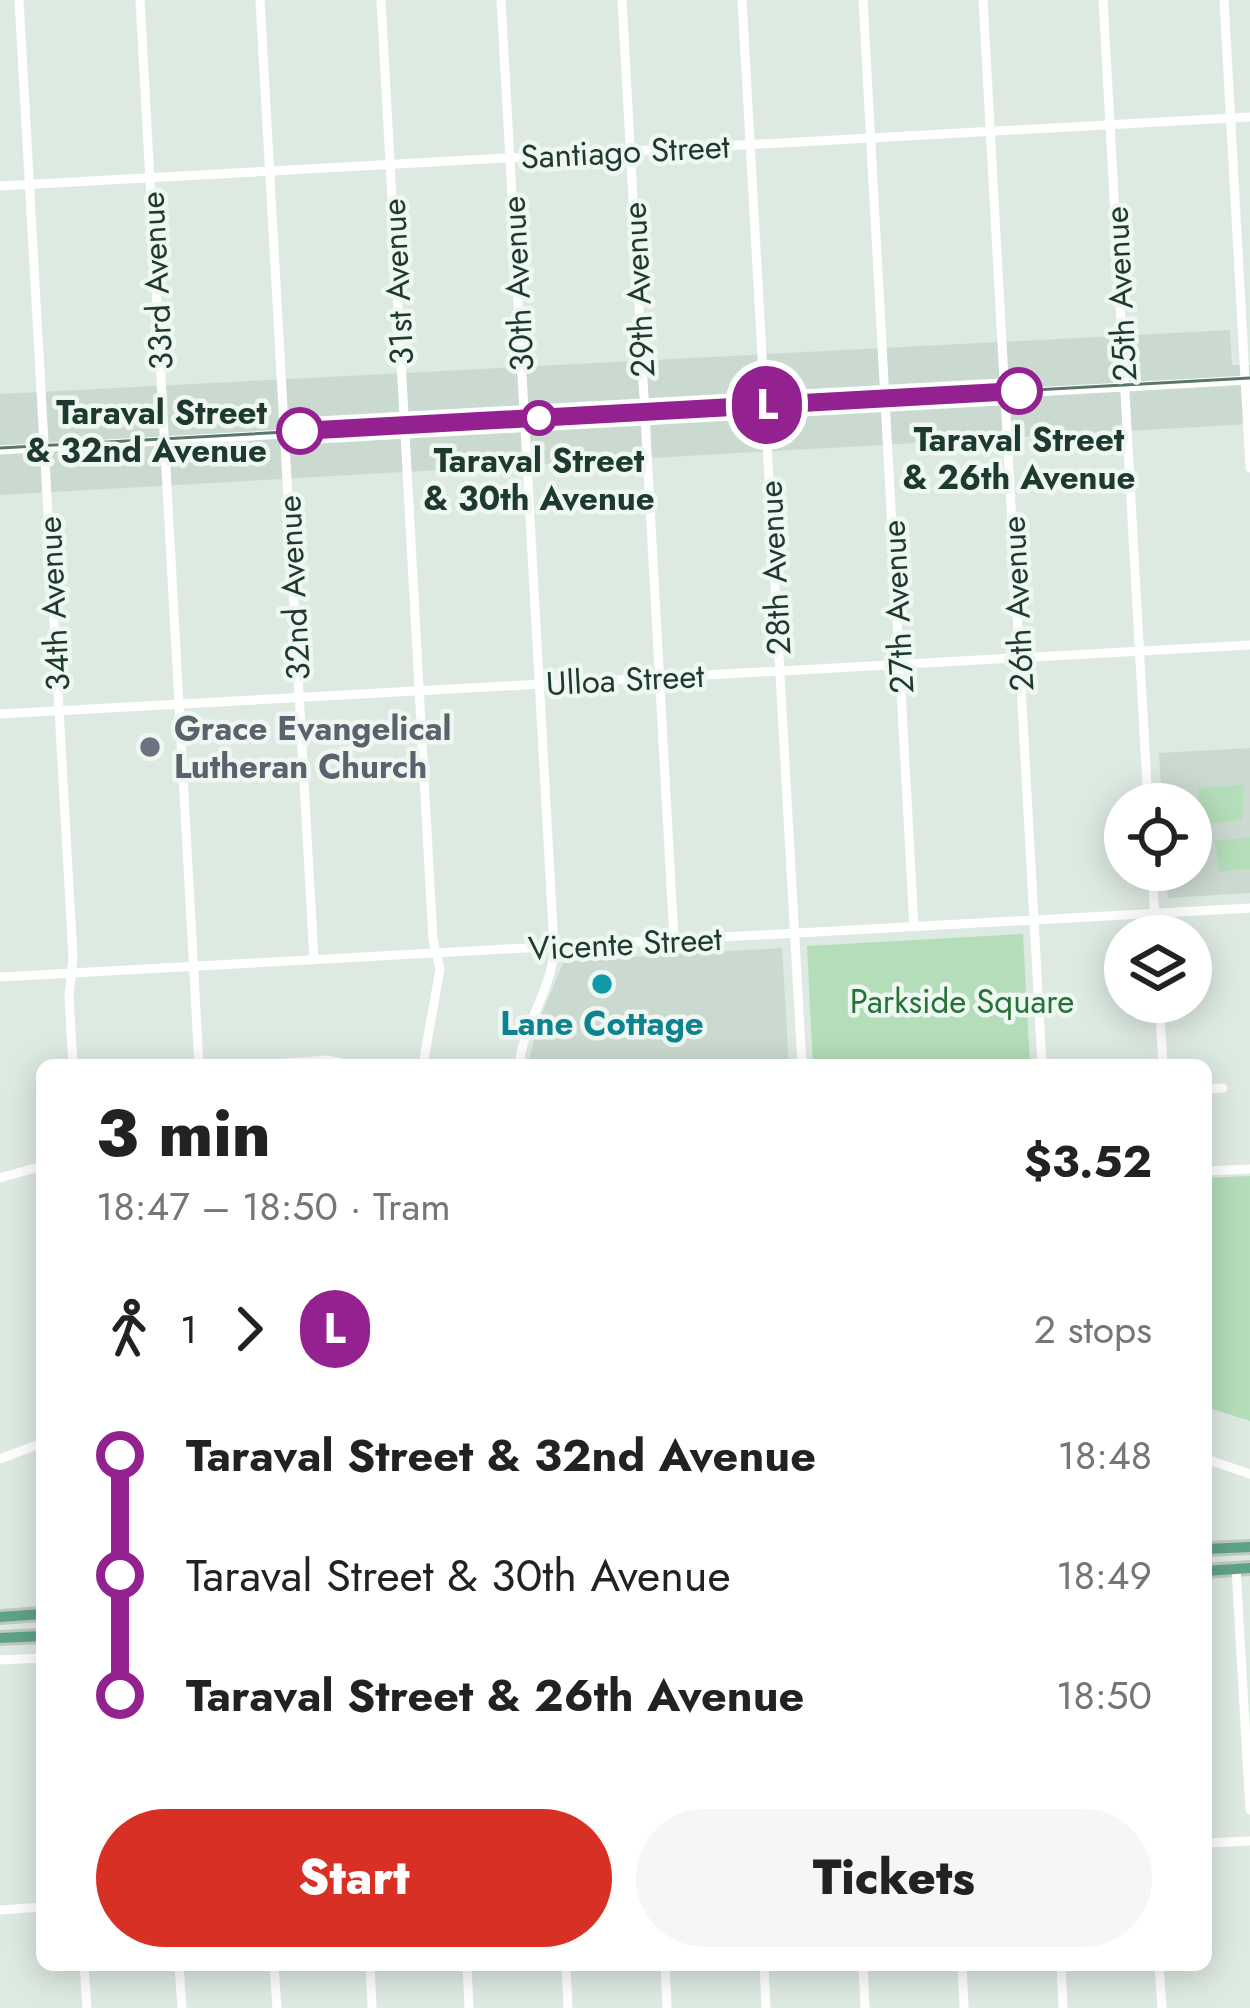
<!DOCTYPE html>
<html lang="en">
<head>
<meta charset="utf-8">
<style>
	:root { --surface:#fff; --page:#f6f6f6; --text:#222; --muted:#767676; --accent:#d93025 }
	body { margin:0; font-family:Jost,sans-serif; background:var(--page); color:var(--text); height:100vh; display:flex; flex-direction:column; font-size:45px; white-space:nowrap }
	* { box-sizing:border-box; margin:0 }
	p { font-size:39px; color:var(--muted) }
	.icon { flex:none; width:66px; height:66px; fill:none; stroke:currentColor; stroke-width:2; stroke-linecap:round; stroke-linejoin:round }
	.map { position:relative; flex:1; overflow:hidden }
	.details { position:absolute; left:36px; top:1059px; width:1176px; height:912px; display:flex; flex-direction:column; background:var(--surface); border-radius:18px; box-shadow:0 6px 30px #0003 }
	.details>* { flex:none }
	.badge { padding:0 24px; border-radius:39px; font-size:42px; line-height:78px }
	.controls { position:absolute; left:1104px; top:783px; display:grid; gap:24px }
	.controls a { display:grid; place-items:center; width:108px; height:108px; border-radius:50%; background:var(--surface); box-shadow:0 6px 30px #0003; font-size:60px }
	.map>.badge { position:absolute; translate:-50% -50%; box-shadow:0 0 0 6px #fff }
	.legs { display:flex; align-items:center; gap:18px; height:132px; padding:0 60px; font-size:39px }
	.legs p { margin-inline-start:auto }
	.headline { display:flex; align-items:center; justify-content:space-between; height:204px; padding:0 60px }
	h1 { font-size:66px; font-weight:800; line-height:90px }
	.primary-button { display:flex; gap:24px; margin-top:auto; padding:24px 60px }
	.primary-button a { flex:1; height:138px; border-radius:72px; background:var(--accent); color:#fff; font-size:48px; font-weight:800; line-height:138px; text-align:center }
	.primary-button a+a { background:var(--page); color:var(--text) }
	ul { padding:0 60px; list-style:none }
	li { display:flex; align-items:center; gap:42px; height:120px; font-size:45px }
	li i { display:grid; place-items:center; width:18px; height:100%; margin:0 15px; background:currentColor }
	li i::after { content:''; width:30px; height:30px; margin:-15px; border:9px solid; border-radius:50%; background:var(--surface) }
	li p { margin-inline-start:auto }
	li:first-child i { background:linear-gradient(#0000 50%,currentColor 0) }
	li:last-child i { background:linear-gradient(currentColor 50%,#0000 0) }
	.map>svg:first-child { display:block }
	.built { fill:#cbdad1 }
	.green { fill:#b4ddb9 }
	.lines { fill:none; stroke-linecap:round; stroke-linejoin:round }
	.major-casing { stroke:#c0c8c5; stroke-width:16 }
	.minor { stroke:#fff; stroke-width:9 }
	.major { stroke:#5fa387; stroke-width:10 }
	.tram { stroke:#58776a; stroke-width:3 }
	.line-1-casing { stroke:#fff; stroke-width:27 }
	.line-1 { stroke:#932290; stroke-width:18 }
	.stop-1-dot { fill:#fff; stroke:#932290; stroke-width:6 }
	.worship-dot { fill:#6b7280; stroke:#eef7f1; stroke-width:4.5 }
	.culture-dot { fill:#0f9aa8; stroke:#eef7f1; stroke-width:4.5 }
	.labels { text-anchor:middle; stroke-width:9; stroke-linejoin:round; paint-order:stroke }
	.street-label { font-size:33px; fill:#1e3a2f; stroke:#eef7f1 }
	.stop-label { font-size:33px; font-weight:bold; fill:#1e3a2f; stroke:#eef7f1 }
	.worship-label { font-size:33px; font-weight:bold; fill:#5b616d; stroke:#eef7f1; text-anchor:start }
	.park-label { font-size:33px; fill:#267338; stroke:#eef7f1 }
	.culture-label { font-size:33px; font-weight:bold; fill:#0d838f; stroke:#eef7f1 }
</style>
</head>
<body>
<div class="map">
<svg width="1250" height="2008" viewBox="0 0 1250 2008">
	<rect width="100%" height="100%" fill="#ddeae2"/>
	<!-- built -->
	<g class="built">
		<polygon points="1230,330 1232,365 1250,365 1250,424 0,495 0,394"/>
		<polygon points="1250,748 1250,893 1168,898 1166,870 1191,870 1191,804 1162,804 1159,753"/>
		<polygon points="782,948 789,1065 528,1065 538,1023 564,961"/>
	</g>
	<!-- green -->
	<g class="green">
		<polygon points="1244,785 1242,820 1202,824 1198,806 1199,788"/>
		<polygon points="1250,837 1250,869 1219,871 1215,841"/>
		<polygon points="1023,934 1030,1065 813,1065 807,946"/>
		<polygon points="1250,1176 1250,1421 1206,1407 1206,1178"/>
	</g>
	<g class="lines">
		<!-- major casing -->
		<g class="major-casing">
			<g id="major">
				<polyline points="1206,1549 1250,1547"/>
				<polyline points="1206,1571 1250,1568"/>
				<polyline points="0,1617 42,1614"/>
				<polyline points="0,1638 42,1636"/>
			</g>
		</g>
		<!-- minor -->
		<g class="minor">
			<polyline points="19,0 73,958 69,996 73,1065"/>
			<polyline points="140,0 199,1065"/>
			<polyline points="260,0 314,960"/>
			<polyline points="381,0 433,940 440,969 423,1065"/>
			<path d="M501,0L554,947C553,989 524,1022 519,1065"/>
			<polyline points="622,0 674,940"/>
			<polyline points="742,0 802,1065"/>
			<polyline points="863,0 914,927"/>
			<polyline points="983,0 1042,1065"/>
			<polyline points="1103,0 1148,804"/>
			<polyline points="1224,0 1250,468"/>
			<polyline points="0,186 1250,117"/>
			<polyline points="0,450 1250,380"/>
			<polyline points="0,714 1250,645"/>
			<polyline points="1152,870 1156,936"/>
			<polyline points="0,977 1250,908"/>
			<polyline points="1159,1002 1163,1065"/>
			<polyline points="257,1065 327,1060 352,1065"/>
			<polyline points="1206,1089 1223,1088"/>
			<polyline points="1206,1171 1250,1169"/>
			<polyline points="0,1178 42,1166"/>
			<polyline points="0,1459 42,1443"/>
			<polyline points="1206,1459 1250,1474"/>
			<polyline points="1236,1569 1250,1810"/>
			<polyline points="0,1660 42,1658"/>
			<polyline points="1206,1843 1250,1841"/>
			<polyline points="0,1910 42,1907"/>
			<polyline points="84,1965 87,2008"/>
			<polyline points="179,1965 182,2008"/>
			<polyline points="274,1965 277,2008"/>
			<polyline points="370,1965 372,2008"/>
			<polyline points="467,1965 469,2008"/>
			<polyline points="566,1965 568,2008"/>
			<polyline points="665,1965 667,2008"/>
			<polyline points="764,1965 766,2008"/>
			<polyline points="863,1965 865,2008"/>
			<polyline points="962,1965 964,2008"/>
			<polyline points="1061,1965 1063,2008"/>
			<polyline points="1159,1965 1162,2008"/>
		</g>
		<!-- major -->
		<use href="#major" class="major"/>
		<!-- tram -->
		<polyline class="tram" points="0,448 1250,378"/>
	</g>
	<g class="lines">
		<!-- line-1 casing -->
		<g class="line-1-casing">
			<polyline id="line-1" points="300,431 1019,391"/>
		</g>
		<!-- line-1 -->
		<use href="#line-1" class="line-1"/>
	</g>
	<!-- markers -->
	<g class="stop-1-dot">
		<circle cx="1019" cy="391" r="21"/>
		<circle cx="539" cy="418" r="15"/>
		<circle cx="300" cy="431" r="21"/>
	</g>
	<circle class="worship-dot" cx="150" cy="747" r="12"/>
	<circle class="culture-dot" cx="602" cy="984" r="12"/>
	<g class="labels">
		<!-- street labels -->
		<g class="street-label">
			<text transform="translate(625 151) rotate(-3)" y="12">Santiago Street</text>
			<text transform="translate(156 281) rotate(-93)" y="12">33rd Avenue</text>
			<text transform="translate(397 282) rotate(-93)" y="12">31st Avenue</text>
			<text transform="translate(517 284) rotate(-93)" y="12">30th Avenue</text>
			<text transform="translate(638 290) rotate(-93)" y="12">29th Avenue</text>
			<text transform="translate(1120 294) rotate(-93)" y="12">25th Avenue</text>
			<text transform="translate(774 568) rotate(-93)" y="12">28th Avenue</text>
			<text transform="translate(293 588) rotate(-93)" y="12">32nd Avenue</text>
			<text transform="translate(53 604) rotate(-93)" y="12">34th Avenue</text>
			<text transform="translate(1017 604) rotate(-93)" y="12">26th Avenue</text>
			<text transform="translate(897 607) rotate(-93)" y="12">27th Avenue</text>
			<text transform="translate(625 679) rotate(-3)" y="12">Ulloa Street</text>
			<text transform="translate(625 943) rotate(-3)" y="12">Vicente Street</text>
		</g>
		<!-- stop labels -->
		<g class="stop-label">
			<text x="267" y="424" text-anchor="end">Taraval Street<tspan x="267" dy="38">&amp; 32nd Avenue</tspan></text>
			<text x="1019" y="451">Taraval Street<tspan x="1019" dy="38">&amp; 26th Avenue</tspan></text>
			<text x="539" y="472">Taraval Street<tspan x="539" dy="38">&amp; 30th Avenue</tspan></text>
		</g>
		<!-- worship labels -->
		<g class="worship-label">
			<text x="174" y="740">Grace Evangelical<tspan x="174" dy="38">Lutheran Church</tspan></text>
		</g>
		<!-- park labels -->
		<g class="park-label">
			<text x="962" y="1013">Parkside Square</text>
		</g>
		<!-- culture labels -->
		<g class="culture-label">
			<text x="602" y="1035">Lane Cottage</text>
		</g>
	</g>
</svg>
<div class="controls">
<a><svg class="icon" aria-label="locate" viewBox="0 0 24 24"><circle cx="12" cy="12" r="6"/><path d="M12 2v4M12 18v4M2 12h4M18 12h4"/></svg></a>
<a><svg class="icon" aria-label="layers" viewBox="0 0 24 24"><path d="M12 4l9 5-9 5-9-5zM3 14l9 5 9-5"/></svg></a>
</div>
<b class="badge" style="left:767px;top:405px;background:#932290;color:#fff">L</b>
<section class="details">
<div class="headline"><div><h1>3 min</h1><p>18:47 – 18:50 · Tram</p></div><b>$3.52</b></div>
<div class="legs"><svg class="icon" aria-label="walk" viewBox="0 0 24 24"><circle cx="13" cy="4" r="2"/><path d="M13 8l-2 6 4 7M11 14l-3 7M7 12l3-4h3l4 4"/></svg>1<svg class="icon" aria-label="forward" viewBox="0 0 24 24"><path d="M9 5l7 7-7 7"/></svg><b class="badge" style="background:#932290;color:#fff">L</b><p>2 stops</p></div>
<ul>
<li><i style="color:#932290"></i><b>Taraval Street &amp; 32nd Avenue</b><p>18:48</p></li>
<li><i style="color:#932290"></i><span>Taraval Street &amp; 30th Avenue</span><p>18:49</p></li>
<li><i style="color:#932290"></i><b>Taraval Street &amp; 26th Avenue</b><p>18:50</p></li>
</ul>
<div class="primary-button"><a>Start</a><a>Tickets</a></div>
</section>
</div>
</body>
</html>
